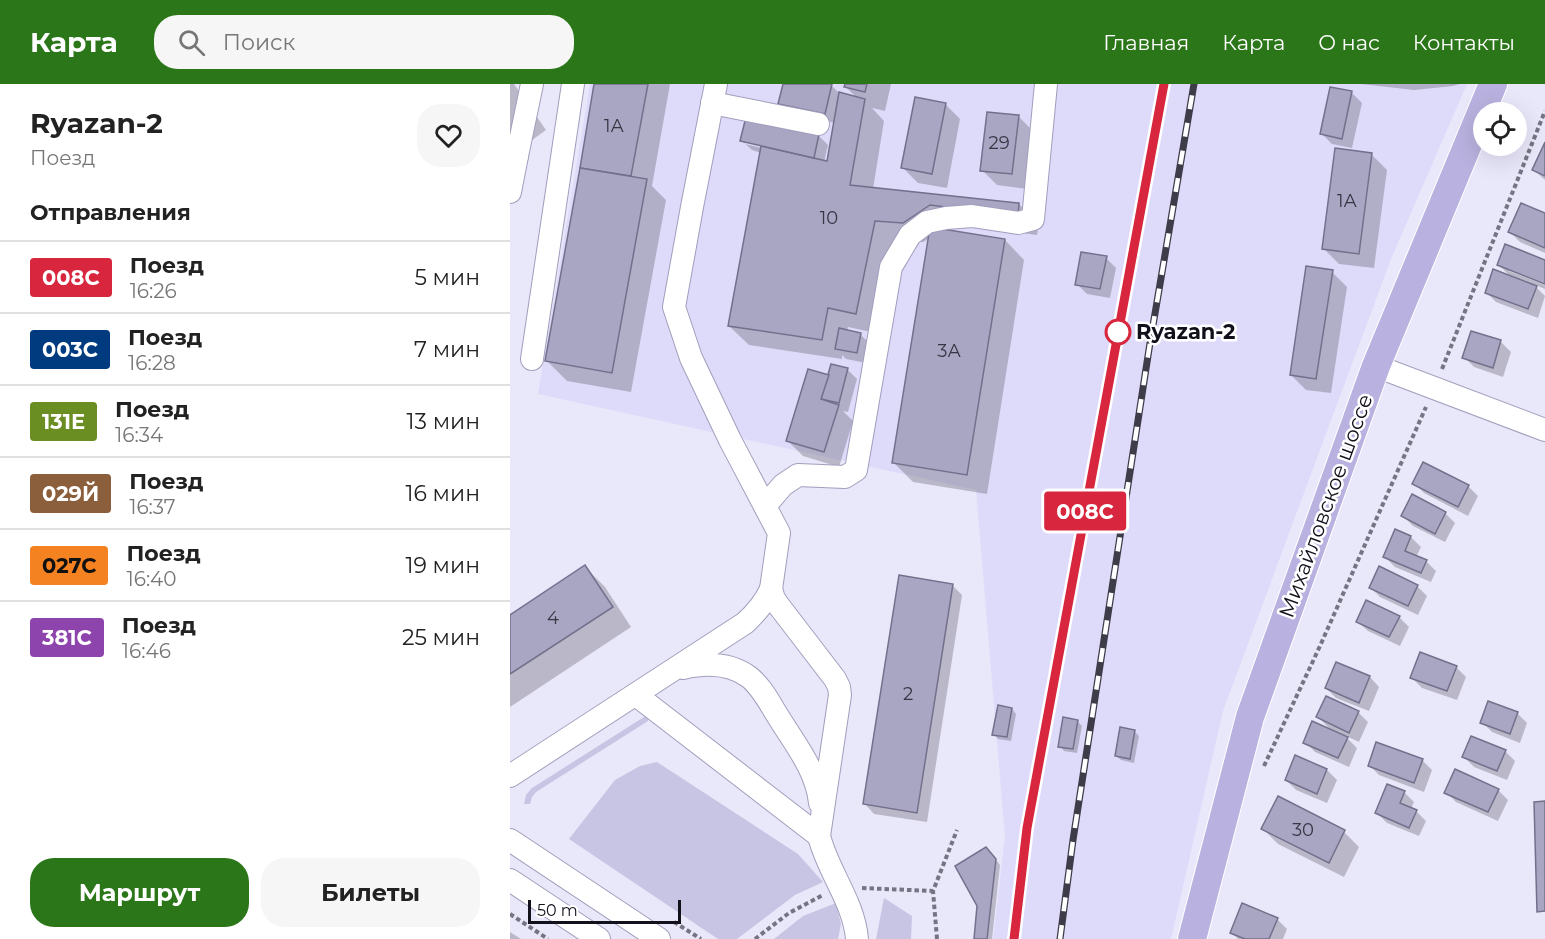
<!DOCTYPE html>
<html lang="ru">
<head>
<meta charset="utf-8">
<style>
	:root { --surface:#fff; --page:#f6f6f6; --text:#222; --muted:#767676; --line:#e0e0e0; --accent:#2c761a }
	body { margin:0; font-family:Montserrat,sans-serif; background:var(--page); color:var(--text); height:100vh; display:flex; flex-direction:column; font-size:22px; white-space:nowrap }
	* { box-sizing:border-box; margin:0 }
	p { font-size:20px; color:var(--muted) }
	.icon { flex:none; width:33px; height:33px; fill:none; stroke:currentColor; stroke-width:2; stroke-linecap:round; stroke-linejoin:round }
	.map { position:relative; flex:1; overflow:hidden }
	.drawer { display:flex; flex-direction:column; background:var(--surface); width:510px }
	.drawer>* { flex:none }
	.badge { padding:0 12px; border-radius:4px; font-size:21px; line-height:39px }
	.buttons { position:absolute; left:963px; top:18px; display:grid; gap:12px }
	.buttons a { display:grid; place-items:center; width:54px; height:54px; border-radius:50%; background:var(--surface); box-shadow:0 6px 24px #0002; font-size:30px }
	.scale { position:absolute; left:18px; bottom:15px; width:153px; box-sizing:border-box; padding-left:6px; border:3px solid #12101b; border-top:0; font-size:16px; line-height:21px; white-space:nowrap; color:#12101b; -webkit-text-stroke:4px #fff; paint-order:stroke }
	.map>.badge { position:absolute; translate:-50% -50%; box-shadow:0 0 0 3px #fff }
	h2 { padding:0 30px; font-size:22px; line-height:54px }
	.round { display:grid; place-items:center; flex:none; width:63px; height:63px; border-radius:24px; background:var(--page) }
	.summary { display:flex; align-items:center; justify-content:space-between; height:102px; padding:0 30px }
	h1 { font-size:28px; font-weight:700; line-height:45px }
	.primary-button { display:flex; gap:12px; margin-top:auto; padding:12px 30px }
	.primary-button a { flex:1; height:69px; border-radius:24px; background:var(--accent); color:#fff; font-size:24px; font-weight:700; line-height:69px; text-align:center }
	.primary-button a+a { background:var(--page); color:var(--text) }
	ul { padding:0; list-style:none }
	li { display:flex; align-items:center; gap:18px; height:72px; padding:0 30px; border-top:2px solid var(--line) }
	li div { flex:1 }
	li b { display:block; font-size:22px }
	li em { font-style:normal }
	li .badge { min-width:66px; font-weight:700; text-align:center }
	header { display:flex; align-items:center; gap:36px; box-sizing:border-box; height:84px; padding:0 30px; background:var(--accent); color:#fff }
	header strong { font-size:28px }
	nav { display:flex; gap:33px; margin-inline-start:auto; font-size:21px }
	.search { width:420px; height:54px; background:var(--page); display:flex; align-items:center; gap:15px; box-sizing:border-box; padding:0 21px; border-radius:24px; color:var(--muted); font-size:22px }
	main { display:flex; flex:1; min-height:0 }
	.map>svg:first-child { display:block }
	.built { fill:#dedbfa }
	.green { fill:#c8c5e4 }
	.shadow { fill:#0003; fill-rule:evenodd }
	.building { fill:#a9a6c4; stroke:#73708c; stroke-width:1.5 }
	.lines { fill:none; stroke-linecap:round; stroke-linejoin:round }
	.minor-casing { stroke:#a19ebc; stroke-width:24 }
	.major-casing { stroke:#fff; stroke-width:30 }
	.path { stroke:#767483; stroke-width:4; stroke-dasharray:4.5 3; stroke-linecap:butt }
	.minor { stroke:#fff; stroke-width:22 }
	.major { stroke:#b9b1df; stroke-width:28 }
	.rail-casing { stroke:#3e3c49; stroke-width:7 }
	.rail { stroke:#fff; stroke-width:4.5; stroke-dasharray:14; stroke-linecap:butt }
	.line-casing { stroke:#fff; stroke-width:14 }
	.line { stroke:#d7263d; stroke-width:9 }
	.stop-dot { fill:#fff; stroke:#d7263d; stroke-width:3 }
	.labels { text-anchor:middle; stroke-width:5; stroke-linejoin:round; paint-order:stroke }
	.number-label { font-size:18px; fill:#383645 }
	.stop-label { font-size:21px; font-weight:bold; fill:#12101b; stroke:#fff; text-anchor:start }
	.street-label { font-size:21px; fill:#12101b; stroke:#fff }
</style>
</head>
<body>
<header>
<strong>Карта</strong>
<div class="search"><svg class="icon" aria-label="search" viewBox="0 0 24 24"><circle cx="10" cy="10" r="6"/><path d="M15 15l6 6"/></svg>Поиск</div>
<nav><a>Главная</a><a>Карта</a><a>О нас</a><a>Контакты</a></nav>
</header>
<main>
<section class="drawer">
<div class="summary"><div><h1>Ryazan-2</h1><p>Поезд</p></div><a class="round"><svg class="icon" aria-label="heart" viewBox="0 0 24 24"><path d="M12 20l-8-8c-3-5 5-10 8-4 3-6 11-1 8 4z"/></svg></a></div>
<h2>Отправления</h2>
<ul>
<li><span class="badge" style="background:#d7263d;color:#fff">008С</span><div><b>Поезд</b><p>16:26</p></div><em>5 мин</em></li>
<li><span class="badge" style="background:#003b80;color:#fff">003С</span><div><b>Поезд</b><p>16:28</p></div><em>7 мин</em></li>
<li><span class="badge" style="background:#6b8e23;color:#fff">131Е</span><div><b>Поезд</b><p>16:34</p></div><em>13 мин</em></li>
<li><span class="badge" style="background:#8b5e3c;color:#fff">029Й</span><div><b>Поезд</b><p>16:37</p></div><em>16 мин</em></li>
<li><span class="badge" style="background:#f58220;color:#111">027С</span><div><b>Поезд</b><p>16:40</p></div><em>19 мин</em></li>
<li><span class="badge" style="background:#8e44ad;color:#fff">381С</span><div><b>Поезд</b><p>16:46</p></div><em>25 мин</em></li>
</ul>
<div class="primary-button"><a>Маршрут</a><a>Билеты</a></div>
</section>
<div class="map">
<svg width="1035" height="855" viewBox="0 0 1035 855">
	<rect width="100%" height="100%" fill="#e9e7fa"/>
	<!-- built -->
	<polygon class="built" points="80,0 957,0 881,175 713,627 661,855 483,855 495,753 466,406 28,310"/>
	<!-- green -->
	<g class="green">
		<polygon points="134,633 138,633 138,637 26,708 22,713 20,720 14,720 16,711 22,704"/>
		<polygon points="147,678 288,770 313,798 285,811 227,855 208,855 59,755 105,696 130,682"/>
		<polygon points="374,814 402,832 401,855 366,855"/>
		<polygon points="326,819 331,840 328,855 264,855 293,832"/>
	</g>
	<!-- shadow -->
	<g class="shadow">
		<polygon points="0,0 4,0 36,46 0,72"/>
		<polygon points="86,0 160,0 142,102 156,116 121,308 57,297 37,277"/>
		<path d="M274,0H319L321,1L331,11L348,15L336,3V0H381L375,27L362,24L374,37L363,105L509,120L529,140L527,151L440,140L431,146L495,156L514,176L477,410L403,398L384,379L420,154L413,158L385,156L366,249L338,243L337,248L350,250L360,260L356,279L336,275L332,271V275L239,261L219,242L251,69L242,66L232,57L308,51L318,61L314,78L318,79L325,39L280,29L270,19ZM236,57L252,60V64L235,60Z"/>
		<polygon points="851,0 950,0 943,2 904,6"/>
		<polygon points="842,9 852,19 842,64 822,60 812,50"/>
		<polygon points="435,20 450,35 437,104 408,99 393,84"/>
		<polygon points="508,32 523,47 517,105 487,101 472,86"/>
		<polygon points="1035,62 1035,96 1024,86"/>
		<polygon points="862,71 877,86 864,184 829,180 814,165"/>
		<polygon points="1035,130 1035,169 1010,158 1000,148"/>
		<polygon points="596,174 606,184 600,214 577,210 567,200"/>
		<polygon points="1035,178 1035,198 999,184 999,187 1035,201 1035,205 1023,200 1035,212 1028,234 986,218 976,208 1002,194 989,181"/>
		<polygon points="822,188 837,203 821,309 796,306 781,291"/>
		<polygon points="962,248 991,258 1001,268 993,293 964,283 954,273"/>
		<polygon points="337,285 347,295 338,328 333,327 343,337 329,383 293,372 278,357 319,292"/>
		<polygon points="904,399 958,402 968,412 958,432 914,409"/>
		<polygon points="935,429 945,439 935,458 903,442 893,432"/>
		<polygon points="886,447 901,453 911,463 906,473 916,477 926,487 921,498 885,483 875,473"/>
		<polygon points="75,483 95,503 121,543 0,623 0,532"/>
		<polygon points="442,501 452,511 417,738 364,730 355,720"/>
		<polygon points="907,502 917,512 908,531 870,513 860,503"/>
		<polygon points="889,533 899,543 890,562 858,547 848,538"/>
		<polygon points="826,580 860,593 869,603 859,627 826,614 816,604"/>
		<polygon points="946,583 956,593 947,616 912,604 902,594"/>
		<polygon points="502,625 506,630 501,657 488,655 484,650"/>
		<polygon points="848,628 858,638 849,658 834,651 847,664 839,683 805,668 795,658 822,647 808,633"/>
		<polygon points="1007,629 1017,639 1010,659 982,648 972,638"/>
		<polygon points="567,637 572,642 567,669 554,667 550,662"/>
		<polygon points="624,647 629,652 624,679 611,676 606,672"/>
		<polygon points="995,667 1005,677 997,696 964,683 954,673"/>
		<polygon points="786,673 817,686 827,696 817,719 786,706 776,696"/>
		<polygon points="912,676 922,686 914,708 869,691 859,681"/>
		<polygon points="988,706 998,716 988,737 946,718 936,708"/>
		<polygon points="894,708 904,718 901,725 906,727 916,737 909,752 877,739 867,729"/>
		<polygon points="769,714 834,748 849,763 834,793 768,760 753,745"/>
		<polygon points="481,769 490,781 482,855 465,855"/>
		<polygon points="767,835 777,845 773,855 728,855 721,848"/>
		<polygon points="0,848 11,855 0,855"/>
	</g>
	<!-- building -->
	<g class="building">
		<polygon points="84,0 138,0 121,92 70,84"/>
		<polygon points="273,0 322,0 315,30 268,20"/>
		<polygon points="335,0 357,0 355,8 334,3"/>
		<polygon points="820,3 842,7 832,55 810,50"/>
		<polygon points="329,8 355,15 340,101 509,119 508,132 420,121 393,139 365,137 346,230 318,224 312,256 218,242 251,62 317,77"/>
		<polygon points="405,13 436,19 422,90 391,84"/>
		<polygon points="477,28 509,31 502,90 470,87"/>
		<polygon points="236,33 309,50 304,74 230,57"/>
		<polygon points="1035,58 1035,92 1022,86"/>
		<polygon points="825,64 862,69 849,170 812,165"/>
		<polygon points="70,84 137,95 102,289 35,277"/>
		<polygon points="1011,119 1035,129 1035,164 998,148"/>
		<polygon points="420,143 495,155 457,391 382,379"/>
		<polygon points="995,160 1035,176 1035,200 987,181"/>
		<polygon points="571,168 597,172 590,205 565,201"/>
		<polygon points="796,182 823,186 806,295 780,291"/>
		<polygon points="983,185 1027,202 1018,225 975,209"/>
		<polygon points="329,244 351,249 347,269 325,265"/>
		<polygon points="961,247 991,256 983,284 952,274"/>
		<polygon points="321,280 338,284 329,319 311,315"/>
		<polygon points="298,285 319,291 311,315 329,321 314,368 276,357"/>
		<polygon points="913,378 959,401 948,423 902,400"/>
		<polygon points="902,410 936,428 925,450 891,432"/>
		<polygon points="885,445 901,452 895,467 917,476 911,489 873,473"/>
		<polygon points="75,481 103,523 0,590 0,531"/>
		<polygon points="869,482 908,501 898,522 859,504"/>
		<polygon points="389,491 443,500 407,729 353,720"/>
		<polygon points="856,516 890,532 879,553 846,538"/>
		<polygon points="910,568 947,582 937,607 900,594"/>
		<polygon points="826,578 860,592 849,619 815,604"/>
		<polygon points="816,612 849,627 839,649 806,633"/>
		<polygon points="978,617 1008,628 1000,650 970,639"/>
		<polygon points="488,621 502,624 497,653 482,651"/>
		<polygon points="553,633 568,636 563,665 548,663"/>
		<polygon points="802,637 838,653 828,674 793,659"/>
		<polygon points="610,643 625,646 620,675 605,672"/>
		<polygon points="961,652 996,666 987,687 952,673"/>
		<polygon points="866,658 913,675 904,699 858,682"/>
		<polygon points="785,671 817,685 807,710 775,696"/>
		<polygon points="945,685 989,705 978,728 934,709"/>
		<polygon points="877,700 895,707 890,719 907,726 899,744 865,729"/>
		<polygon points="768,712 835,746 819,779 751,745"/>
		<polygon points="1035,717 1035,827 1027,828 1024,718"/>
		<polygon points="476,763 486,775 477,855 464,855 467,822 445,782"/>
		<polygon points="732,819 768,834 759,855 735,855 720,849"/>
	</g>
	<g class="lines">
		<!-- minor casing -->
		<g class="minor-casing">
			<g id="minor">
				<polyline points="206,0 182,123 164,223 181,274 220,356 269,449 261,505"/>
				<polyline points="202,19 308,40"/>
				<polyline points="0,76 7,72 22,0"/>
				<polyline points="0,108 7,72"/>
				<polyline points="22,275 63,0"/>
				<polyline points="866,282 1035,346"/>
				<polyline points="255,422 273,401 288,391 335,393 346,386 381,183 400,151 417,138 436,134 462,132 508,139 523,135 536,0"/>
				<path d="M173,584C195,579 220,579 239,593C252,603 260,620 269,634C285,660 307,687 310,719"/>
				<path d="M126,611L309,752C318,788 344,818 347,855"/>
				<path d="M0,692L235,539C246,529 255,518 261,505L264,515L269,522L325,595L329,603L330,611L309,752"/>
				<polyline points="0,756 149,855"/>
				<polyline points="0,796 89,855"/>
			</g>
		</g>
		<!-- major casing -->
		<g class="major-casing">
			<polyline id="major" points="682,855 740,633 866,282 983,0"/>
		</g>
		<!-- path -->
		<g class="path">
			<polyline points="932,285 1035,27"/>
			<polyline points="754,682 810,562 916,323"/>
			<polyline points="352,804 423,807"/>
			<polyline points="0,830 38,855"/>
			<polyline points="164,838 191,855"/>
			<polyline points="245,855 279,829 313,811"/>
			<polyline points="427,855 423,807 447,746"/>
		</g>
		<!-- minor -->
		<use href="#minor" class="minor"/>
		<!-- major -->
		<use href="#major" class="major"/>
		<!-- rail casing -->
		<g class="rail-casing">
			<g id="rail">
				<polyline points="504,855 517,744 654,0"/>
				<polyline points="550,855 563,756 640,259 684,0"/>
			</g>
		</g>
		<!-- rail -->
		<use href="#rail" class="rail"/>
	</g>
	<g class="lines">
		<!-- line casing -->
		<g class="line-casing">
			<polyline id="line" points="504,855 517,744 654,0"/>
		</g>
		<!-- line -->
		<use href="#line" class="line"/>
	</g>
	<!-- markers -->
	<circle class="stop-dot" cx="608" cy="248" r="12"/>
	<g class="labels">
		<!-- number labels -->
		<g class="number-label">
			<text x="104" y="48">1А</text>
			<text x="489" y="65">29</text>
			<text x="837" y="123">1А</text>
			<text x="319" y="140">10</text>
			<text x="439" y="273">3А</text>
			<text x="43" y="540">4</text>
			<text x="398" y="616">2</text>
			<text x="793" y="752">30</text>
		</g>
		<!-- stop labels -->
		<g class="stop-label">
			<text x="626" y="255">Ryazan-2</text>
		</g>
		<!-- street labels -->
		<g class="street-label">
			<text transform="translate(816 422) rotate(-70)" y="7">Михайловское шоссе</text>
		</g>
	</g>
</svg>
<div class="buttons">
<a><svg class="icon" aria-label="locate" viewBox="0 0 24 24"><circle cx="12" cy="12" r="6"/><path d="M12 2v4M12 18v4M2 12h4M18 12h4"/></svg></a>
</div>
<div class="scale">50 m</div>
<b class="badge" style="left:575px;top:427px;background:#d7263d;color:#fff">008С</b>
</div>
</main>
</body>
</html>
